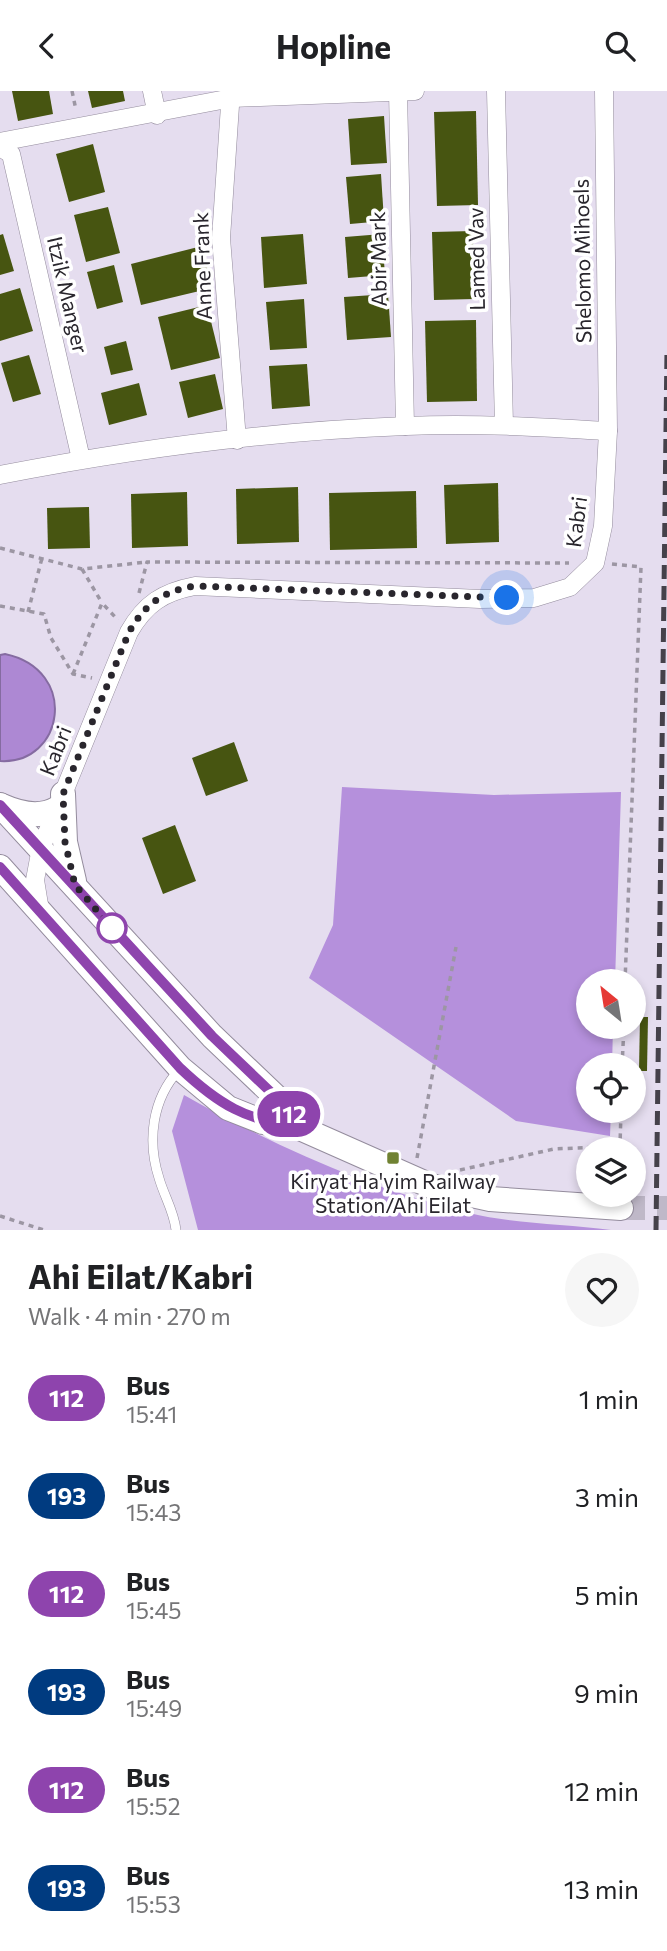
<!DOCTYPE html>
<html lang="en">
<head>
<meta charset="utf-8">
<style>
	:root { --surface:#fff; --page:#f6f6f6; --text:#202124; --muted:#757577 }
	body { margin:0; font-family:Commissioner,sans-serif; background:var(--page); color:var(--text); height:100vh; display:flex; flex-direction:column; font-size:26px; white-space:nowrap }
	* { box-sizing:border-box; margin:0 }
	p { font-size:23px; color:var(--muted) }
	.icon { flex:none; width:38px; height:38px; fill:none; stroke:currentColor; stroke-width:2; stroke-linecap:round; stroke-linejoin:round }
	.map { position:relative; height:1139px; overflow:hidden }
	.details { display:flex; flex-direction:column; background:var(--surface); flex:1 }
	.details>* { flex:none }
	.badge { padding:0 14px; border-radius:23px; font-size:24px; line-height:46px }
	.needle { width:46px; rotate:330deg }
	.buttons { position:absolute; left:576px; top:878px; display:grid; gap:14px }
	.buttons a { display:grid; place-items:center; width:70px; height:70px; border-radius:50%; background:var(--surface); box-shadow:0 4px 10px #0003; font-size:35px }
	.you { position:absolute; width:35px; height:35px; margin:-18px; border:5px solid #fff; border-radius:50%; background:#1a73e8; box-shadow:0 0 0 10px #1a73e833 }
	.map>.badge { position:absolute; translate:-50% -50%; box-shadow:0 0 0 4px #fff }
	.round { display:grid; place-items:center; flex:none; width:74px; height:74px; border-radius:37px; background:var(--page) }
	.summary { display:flex; align-items:center; justify-content:space-between; height:119px; padding:0 28px }
	h1 { font-size:33px; font-weight:700; line-height:52px }
	ul { padding:0; list-style:none }
	li { display:flex; align-items:center; gap:21px; height:98px; padding:0 28px }
	li div { flex:1 }
	li b { display:block; font-size:26px }
	li em { font-style:normal }
	li .badge { min-width:77px; font-weight:700; text-align:center }
	header { display:flex; justify-content:space-between; align-items:center; height:91px; padding:0 28px; background:var(--surface); font-size:32px; font-weight:700 }
	.map>svg:first-child { display:block }
	.forest { fill:#b590dc }
	.water { fill:#ad88d3; stroke:#856ba1; stroke-width:2 }
	.building { fill:#475511 }
	.lines { fill:none; stroke-linecap:round; stroke-linejoin:round }
	.secondary-tunnel { stroke:#bfb8c8; stroke-width:24; stroke-dasharray:24 12; stroke-linecap:butt }
	.lane-casing { stroke:#948c9d; stroke-width:10 }
	.street-casing { stroke:#948c9d; stroke-width:19 }
	.secondary-casing { stroke:#948c9d; stroke-width:26 }
	.path { stroke:#9c96a3; stroke-width:3.5; stroke-dasharray:5 5; stroke-linecap:butt }
	.lane { stroke:#fff; stroke-width:9 }
	.street { stroke:#fff; stroke-width:18 }
	.secondary { stroke:#fff; stroke-width:24 }
	.rail { stroke:#45414a; stroke-width:5; stroke-dasharray:14 7; stroke-linecap:butt }
	.line-casing { stroke:#fff; stroke-width:16 }
	.line { stroke:#8e44ad; stroke-width:10 }
	.walk { stroke:#29262d; stroke-width:7; stroke-dasharray:0 12.6 }
	.stop-dot { fill:#fff; stroke:#8e44ad; stroke-width:3.5 }
	.poi-dot { fill:#708232; stroke:#fff; stroke-width:2.5 }
	.labels { text-anchor:middle; stroke-width:7; stroke-linejoin:round; paint-order:stroke }
	.street-label { font-size:21px; fill:#29262d; stroke:#fff }
	.poi-label { font-size:21px; fill:#29262d; stroke:#fff }
</style>
</head>
<body>
<header><svg class="icon" aria-label="back" viewBox="0 0 24 24"><path d="M15 5l-7 7 7 7"/></svg>Hopline<svg class="icon" aria-label="search" viewBox="0 0 24 24"><circle cx="10" cy="10" r="6"/><path d="M15 15l6 6"/></svg></header>
<div class="map">
<svg width="667" height="1139" viewBox="0 0 667 1139">
	<rect width="100%" height="100%" fill="#e5ddef"/>
	<!-- forest -->
	<g class="forest">
		<polygon points="342,696 494,704 621,701 615,891 588,891 588,936 613,936 612,975 588,975 588,1020 611,1020 610,1045 516,1030 309,887 333,834"/>
		<path d="M184,1004C274,1055 367,1097 469,1122C514,1133 565,1133 611,1139H198L172,1040Z"/>
	</g>
	<!-- water -->
	<path class="water" d="M5,563C80,579 64,674 0,670V564Z"/>
	<!-- building -->
	<g class="building">
		<polygon points="12,0 49,0 53,23 18,30"/>
		<polygon points="88,0 123,0 125,10 92,17"/>
		<polygon points="476,20 478,114 437,115 434,21"/>
		<polygon points="384,25 387,72 351,74 348,28"/>
		<polygon points="93,53 105,101 69,111 56,63"/>
		<polygon points="381,83 384,130 350,133 346,86"/>
		<polygon points="108,116 120,162 86,171 74,124"/>
		<polygon points="473,140 474,208 434,209 432,141"/>
		<polygon points="3,143 14,180 0,184 0,144"/>
		<polygon points="303,143 307,193 264,197 261,146"/>
		<polygon points="382,143 385,184 348,187 345,146"/>
		<polygon points="202,155 212,197 141,214 131,173"/>
		<polygon points="114,174 123,211 97,218 87,181"/>
		<polygon points="20,197 33,240 0,250 0,203"/>
		<polygon points="388,203 391,246 347,249 344,206"/>
		<polygon points="304,208 307,257 270,259 266,211"/>
		<polygon points="207,214 220,267 171,279 158,226"/>
		<polygon points="476,229 477,310 427,311 425,230"/>
		<polygon points="126,250 133,279 111,284 104,256"/>
		<polygon points="29,264 41,303 13,311 1,272"/>
		<polygon points="307,273 310,315 272,318 269,275"/>
		<polygon points="215,283 223,318 188,327 179,291"/>
		<polygon points="139,292 147,324 109,334 101,302"/>
		<polygon points="498,392 499,451 446,453 444,394"/>
		<polygon points="298,396 299,451 237,453 236,398"/>
		<polygon points="416,400 417,457 330,459 329,402"/>
		<polygon points="187,401 188,455 132,457 131,403"/>
		<polygon points="89,416 90,457 48,458 47,417"/>
		<polygon points="234,651 248,690 206,705 192,667"/>
		<polygon points="175,734 196,790 163,803 142,747"/>
		<polygon points="640,926 648,926 647,980 639,980"/>
	</g>
	<g class="lines">
		<!-- secondary-tunnel -->
		<polyline class="secondary-tunnel" points="621,1117 667,1117"/>
		<!-- lane casing -->
		<g class="lane-casing">
			<path id="lane" d="M176,1139C174,1120 164,1105 159,1087C147,1050 152,1008 179,979"/>
		</g>
		<!-- street casing -->
		<g class="street-casing">
			<g id="street">
				<polyline points="152,0 157,24"/>
				<polyline points="231,0 221,147 237,349"/>
				<polyline points="398,0 405,335"/>
				<polyline points="496,0 504,334"/>
				<polyline points="0,51 232,7 415,0"/>
				<polyline points="0,56 11,63 81,368"/>
				<path d="M0,384C133,358 270,340 406,335C473,332 541,336 608,340"/>
				<path d="M40,820L35,789L41,757L129,541C145,513 163,501 195,495L480,508L534,507L570,496L595,472L603,435L608,340L604,0"/>
			</g>
		</g>
		<!-- secondary casing -->
		<g class="secondary-casing">
			<g id="secondary">
				<polyline points="63,703 65,751 74,790"/>
				<polyline points="0,714 212,945 278,1008 300,1037"/>
				<path d="M2,715C20,723 40,728 58,717"/>
				<polyline points="0,776 180,977 228,1017 263,1031 300,1037 431,1095 490,1108 621,1117"/>
			</g>
		</g>
		<!-- path -->
		<g class="path">
			<polyline points="72,0 76,19"/>
			<polyline points="0,457 82,478 147,471"/>
			<polyline points="612,473 641,476 625,891"/>
			<polyline points="82,478 102,512"/>
			<polyline points="139,502 147,471 569,472"/>
			<polyline points="0,515 44,523 51,547 73,583 92,587"/>
			<polyline points="28,521 42,467"/>
			<polyline points="73,583 102,512 118,529"/>
			<polyline points="622,975 624,936"/>
			<polyline points="417,1067 456,856"/>
			<polyline points="460,1079 554,1058 620,1055 621,1020"/>
			<polyline points="0,1125 44,1139"/>
		</g>
		<!-- lane -->
		<use href="#lane" class="lane"/>
		<!-- street -->
		<use href="#street" class="street"/>
		<!-- secondary -->
		<use href="#secondary" class="secondary"/>
		<!-- rail -->
		<polyline class="rail" points="656,1139 667,259"/>
	</g>
	<g class="lines">
		<!-- line casing -->
		<g class="line-casing">
			<path id="line" d="M0,714L212,945L278,1008L300,1037C246,1029 219,1014 180,977L0,776"/>
		</g>
		<!-- line -->
		<use href="#line" class="line"/>
		<!-- walk -->
		<path class="walk" d="M112,837L75,794L65,751L63,703L129,541C145,513 163,500 195,495L507,507"/>
	</g>
	<!-- markers -->
	<circle class="stop-dot" cx="112" cy="837" r="14"/>
	<rect class="poi-dot" x="386" y="1060" width="14" height="14" rx="3.5"/>
	<g class="labels">
		<!-- street labels -->
		<g class="street-label">
			<text transform="translate(379 168) rotate(-91)" y="7">Abir Mark</text>
			<text transform="translate(477 168) rotate(-91)" y="7">Lamed Vav</text>
			<text transform="translate(583 170) rotate(-91)" y="7">Shelomo Mihoels</text>
			<text transform="translate(203 175) rotate(-92)" y="7">Anne Frank</text>
			<text transform="translate(67 204) rotate(77)" y="7">Itzik Manger</text>
			<text transform="translate(577 431) rotate(-83)" y="7">Kabri</text>
			<text transform="translate(56 660) rotate(-68)" y="7">Kabri</text>
		</g>
		<!-- poi labels -->
		<g class="poi-label">
			<text x="393" y="1098">Kiryat Ha'yim Railway<tspan x="393" dy="24">Station/Ahi Eilat</tspan></text>
		</g>
	</g>
</svg>
<div class="buttons">
<a><svg class="needle" viewBox="-14 -14 28 28"><path d="M0-13l5 13h-10z" fill="#e53935"/><path d="M0 13l5-13h-10z" fill="#757577"/></svg></a>
<a><svg class="icon" aria-label="locate" viewBox="0 0 24 24"><circle cx="12" cy="12" r="6"/><path d="M12 2v4M12 18v4M2 12h4M18 12h4"/></svg></a>
<a><svg class="icon" aria-label="layers" viewBox="0 0 24 24"><path d="M12 4l9 5-9 5-9-5zM3 14l9 5 9-5"/></svg></a>
</div>
<div class="you" style="left:507px;top:507px"></div>
<b class="badge" style="left:289px;top:1023px;background:#8e44ad;color:#fff">112</b>
</div>
<section class="details">
<div class="summary"><div><h1>Ahi Eilat/Kabri</h1><p>Walk · 4 min · 270 m</p></div><a class="round"><svg class="icon" aria-label="heart" viewBox="0 0 24 24"><path d="M12 20l-8-8c-3-5 5-10 8-4 3-6 11-1 8 4z"/></svg></a></div>
<ul>
<li><span class="badge" style="background:#8e44ad;color:#fff">112</span><div><b>Bus</b><p>15:41</p></div><em>1 min</em></li>
<li><span class="badge" style="background:#003b80;color:#fff">193</span><div><b>Bus</b><p>15:43</p></div><em>3 min</em></li>
<li><span class="badge" style="background:#8e44ad;color:#fff">112</span><div><b>Bus</b><p>15:45</p></div><em>5 min</em></li>
<li><span class="badge" style="background:#003b80;color:#fff">193</span><div><b>Bus</b><p>15:49</p></div><em>9 min</em></li>
<li><span class="badge" style="background:#8e44ad;color:#fff">112</span><div><b>Bus</b><p>15:52</p></div><em>12 min</em></li>
<li><span class="badge" style="background:#003b80;color:#fff">193</span><div><b>Bus</b><p>15:53</p></div><em>13 min</em></li>
</ul>
</section>
</body>
</html>
